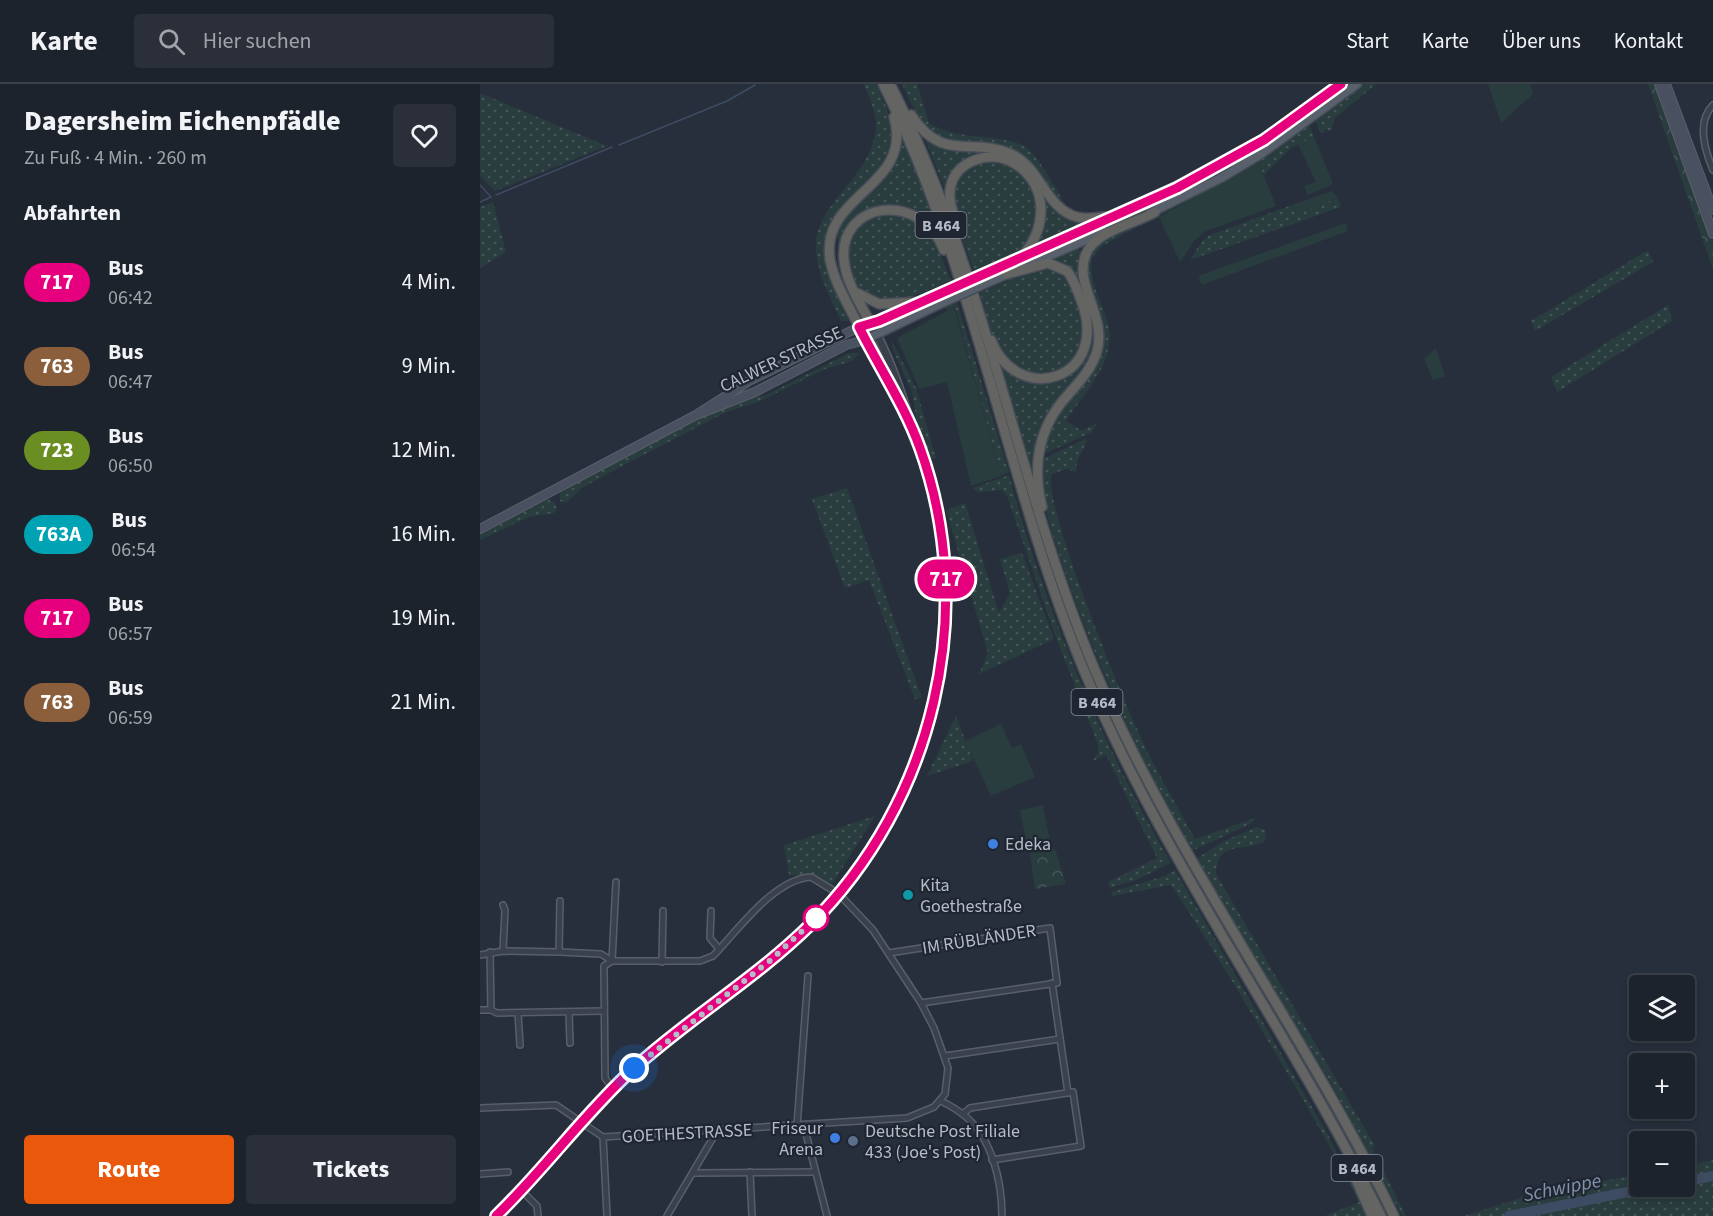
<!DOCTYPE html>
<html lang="de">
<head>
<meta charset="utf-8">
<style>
	:root { --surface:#1d232d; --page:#2a2f39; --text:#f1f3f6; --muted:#a0a4aa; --line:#3b4049; --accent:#ea580c }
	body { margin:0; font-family:"Source Sans 3",sans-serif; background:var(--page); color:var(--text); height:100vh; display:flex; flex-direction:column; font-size:22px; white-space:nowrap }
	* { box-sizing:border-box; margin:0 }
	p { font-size:20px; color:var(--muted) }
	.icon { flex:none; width:33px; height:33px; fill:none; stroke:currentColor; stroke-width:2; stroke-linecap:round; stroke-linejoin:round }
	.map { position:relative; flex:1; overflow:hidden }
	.sheet { display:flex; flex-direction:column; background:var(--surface); width:480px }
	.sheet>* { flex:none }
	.badge { padding:0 12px; border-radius:20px; font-size:21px; line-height:39px }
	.controls { position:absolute; left:1149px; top:891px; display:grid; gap:12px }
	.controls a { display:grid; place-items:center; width:66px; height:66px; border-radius:6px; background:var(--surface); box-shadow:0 3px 9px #0003,0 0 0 2px var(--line); font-size:30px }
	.you { position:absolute; width:30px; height:30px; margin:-15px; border:4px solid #fff; border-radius:50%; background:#1a73e8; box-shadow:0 0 0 9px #1a73e833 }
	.map>.badge { position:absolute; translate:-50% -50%; box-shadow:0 0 0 3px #fff }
	h2 { padding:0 24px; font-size:22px; line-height:54px }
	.round { display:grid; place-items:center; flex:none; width:63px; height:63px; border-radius:6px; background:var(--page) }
	.overview { display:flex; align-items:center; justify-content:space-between; height:102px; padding:0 24px }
	h1 { font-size:28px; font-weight:800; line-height:45px }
	.action { display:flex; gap:12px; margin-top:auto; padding:12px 24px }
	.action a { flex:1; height:69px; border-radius:6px; background:var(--accent); color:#fff; font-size:24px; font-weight:800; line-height:69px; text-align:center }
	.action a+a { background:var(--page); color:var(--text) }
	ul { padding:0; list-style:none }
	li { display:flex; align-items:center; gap:18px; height:84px; padding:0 24px }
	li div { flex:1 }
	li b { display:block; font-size:22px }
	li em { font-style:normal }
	li .badge { min-width:66px; font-weight:700; text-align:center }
	header { display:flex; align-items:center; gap:36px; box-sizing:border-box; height:84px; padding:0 30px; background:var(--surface); border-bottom:2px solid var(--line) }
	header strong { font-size:28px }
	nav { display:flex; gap:33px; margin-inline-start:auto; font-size:21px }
	.search { width:420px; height:54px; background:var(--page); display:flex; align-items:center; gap:15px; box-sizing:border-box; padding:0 21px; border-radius:6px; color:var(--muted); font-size:22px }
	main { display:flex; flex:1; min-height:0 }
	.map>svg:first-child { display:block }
	.grass { fill:url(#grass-dots) }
	.forest { fill:url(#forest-crowns) }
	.garden { fill:#293c3e }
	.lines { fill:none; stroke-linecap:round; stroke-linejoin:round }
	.stream { stroke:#3e4c63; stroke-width:1.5 }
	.river { stroke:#3e4c63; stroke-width:10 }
	.minor-casing { stroke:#585f6a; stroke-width:8 }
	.tertiary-casing { stroke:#585f6a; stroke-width:10 }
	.secondary-casing { stroke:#585f6a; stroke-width:10 }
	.primary-casing { stroke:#434a55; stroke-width:11 }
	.trunk-casing { stroke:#454c57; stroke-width:12 }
	.minor { stroke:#3a414c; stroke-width:5 }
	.tertiary { stroke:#3a414c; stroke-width:7 }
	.secondary { stroke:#49505f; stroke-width:8 }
	.primary { stroke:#58606c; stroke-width:8 }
	.trunk { stroke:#646462; stroke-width:9 }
	.primary-bridge-casing { stroke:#434a55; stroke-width:11; stroke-linecap:butt }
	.primary-bridge { stroke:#58606c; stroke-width:8 }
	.line-casing { stroke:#fff; stroke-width:14 }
	.line { stroke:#e6007e; stroke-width:9 }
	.walk { stroke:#b6bcc7; stroke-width:6; stroke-dasharray:0 10.8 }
	.shop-dot { fill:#3f7fe0; stroke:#1f2631; stroke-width:2 }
	.culture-dot { fill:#0f9aa8; stroke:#1f2631; stroke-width:2 }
	.stop-dot { fill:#fff; stroke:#e6007e; stroke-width:3 }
	.service-dot { fill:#5c6f8a; stroke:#1f2631; stroke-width:2 }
	.labels { text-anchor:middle; stroke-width:4.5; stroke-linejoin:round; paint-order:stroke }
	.shield { fill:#1f2631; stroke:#898f9a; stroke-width:1.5 }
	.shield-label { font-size:16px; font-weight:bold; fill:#b6bcc7 }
	.street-label { font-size:18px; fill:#b6bcc7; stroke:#1f2631 }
	.poi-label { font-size:18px; fill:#b6bcc7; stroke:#1f2631; text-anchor:start }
	.water-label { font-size:20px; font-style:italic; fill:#8192ac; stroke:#1f2631 }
</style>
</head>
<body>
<header>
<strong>Karte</strong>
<div class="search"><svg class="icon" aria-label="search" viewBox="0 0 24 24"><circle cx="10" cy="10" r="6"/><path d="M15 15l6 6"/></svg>Hier suchen</div>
<nav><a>Start</a><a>Karte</a><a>Über uns</a><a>Kontakt</a></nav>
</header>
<main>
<section class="sheet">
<div class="overview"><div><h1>Dagersheim Eichenpfädle</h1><p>Zu Fuß · 4 Min. · 260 m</p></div><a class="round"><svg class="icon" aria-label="heart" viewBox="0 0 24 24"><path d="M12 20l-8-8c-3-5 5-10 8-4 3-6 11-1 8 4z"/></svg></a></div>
<h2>Abfahrten</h2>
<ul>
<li><span class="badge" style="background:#e6007e;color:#fff">717</span><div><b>Bus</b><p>06:42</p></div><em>4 Min.</em></li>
<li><span class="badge" style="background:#8b5e3c;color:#fff">763</span><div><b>Bus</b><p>06:47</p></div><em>9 Min.</em></li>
<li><span class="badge" style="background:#6b8e23;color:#fff">723</span><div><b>Bus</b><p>06:50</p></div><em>12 Min.</em></li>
<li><span class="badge" style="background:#00a3b4;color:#fff">763A</span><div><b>Bus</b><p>06:54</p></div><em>16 Min.</em></li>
<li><span class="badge" style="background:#e6007e;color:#fff">717</span><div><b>Bus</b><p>06:57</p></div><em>19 Min.</em></li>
<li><span class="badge" style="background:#8b5e3c;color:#fff">763</span><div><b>Bus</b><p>06:59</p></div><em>21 Min.</em></li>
</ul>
<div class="action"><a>Route</a><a>Tickets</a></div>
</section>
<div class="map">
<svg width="1233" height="1132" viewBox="0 0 1233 1132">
	<defs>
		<pattern id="grass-dots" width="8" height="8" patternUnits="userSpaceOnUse" patternTransform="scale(1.5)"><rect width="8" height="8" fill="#293c3e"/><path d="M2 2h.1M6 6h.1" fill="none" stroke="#465658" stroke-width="1.8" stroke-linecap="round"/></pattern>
		<pattern id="forest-crowns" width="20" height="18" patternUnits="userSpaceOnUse" patternTransform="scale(1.5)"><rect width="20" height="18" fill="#293c3e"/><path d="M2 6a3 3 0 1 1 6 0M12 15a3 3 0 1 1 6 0" fill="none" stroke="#465658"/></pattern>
	</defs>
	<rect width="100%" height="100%" fill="#272f3c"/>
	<!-- grass -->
	<g class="grass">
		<path d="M384,0H396C435,79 401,77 357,132C349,141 344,148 344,160C343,189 358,208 368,234V237H361C351,215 338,192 336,167C332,119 396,92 396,40C396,27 388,12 384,0Z"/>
		<path d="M422,0H437L449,39C479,57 510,49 540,60C557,67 575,104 585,120L583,122C566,103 558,79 534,67L463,56L441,40Z"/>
		<polygon points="881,0 896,0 855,34 851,47 844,45 845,48 840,49 836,37"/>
		<polygon points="0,9 127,62 15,107 0,92"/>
		<polygon points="830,41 834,53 811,64 784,91 778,77"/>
		<polygon points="421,48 457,144 426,123 410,122 392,125 361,161 360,169 361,186 380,227 378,227 358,181 358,148 362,136 410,86 417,71"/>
		<path d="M443,50C469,73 501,61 531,73C556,83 560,112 579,127C588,134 602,134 608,140L560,159C561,149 566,139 565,128C561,91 525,53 487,76C474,84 472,95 465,105Z"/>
		<path d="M514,76C523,79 531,81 538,88C557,106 564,144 543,163C530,176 510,180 494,187C480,143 448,88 514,76Z"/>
		<path d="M743,97L622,162L612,174C609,193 617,209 624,227C643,273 609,301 586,337L602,347L617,339L612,348L560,372C570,339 589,312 606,282C611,274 620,263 622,254C631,217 589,205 618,158Z"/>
		<polygon points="858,114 861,123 710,176 722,157 730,151 812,121 816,129"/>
		<polygon points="13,118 26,168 0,184 0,123"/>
		<polygon points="652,128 654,133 586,162 582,160 533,183 550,172"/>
		<path d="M402,129L432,132L452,150L471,197C458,202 418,220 406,219C376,217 358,175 372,150C379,139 390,134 402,129Z"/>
		<path d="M596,165L603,168C608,196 619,231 614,260C610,285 589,301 574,321C560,340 554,363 551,385L519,278L547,296C562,292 583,290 596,283C629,264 605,178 570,177Z"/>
		<polygon points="1168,166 1173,178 1055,247 1051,237"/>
		<path d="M565,182C584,186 589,195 595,212C598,222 604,233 606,243C606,248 603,255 601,260C592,292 550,301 527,277C510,260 506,230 500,208Z"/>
		<polygon points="477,218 529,388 521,392 475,223 467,226 465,223"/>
		<polygon points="1188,221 1192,237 1077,308 1071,293"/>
		<polygon points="412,257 436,304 456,374 448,376 438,346 432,308 412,264"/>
		<polygon points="369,269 380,269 372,277 345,285 280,317 244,329 129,389 102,404 86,419 80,417 80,409 86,405 238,325 288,310"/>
		<path d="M605,355L607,357L597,377L596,388L586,385L572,390C561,416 641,610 657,645C673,683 696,719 715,755L776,734L770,740L712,767C665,682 623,596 591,505C576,462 561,422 560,376Z"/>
		<path d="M529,391C565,525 621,659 691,779L656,796L630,804L628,798L677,774L626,671L613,677L618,669V660L576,554L527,412L522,406L498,408L493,404Z"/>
		<polygon points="367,404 442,614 435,615 389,496 365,504 332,415"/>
		<polygon points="67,415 75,419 77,425 74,429 49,433 0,456 0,450"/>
		<polygon points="485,419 519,529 530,509 520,475 542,469 574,555 499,590 508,569 466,426"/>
		<polygon points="476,632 493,677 447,692"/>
		<polygon points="395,732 351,802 332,792 309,791 304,761"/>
		<path d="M777,743L785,746L786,754L783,758C762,769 738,755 736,790L895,1062L892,1064L926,1132H922L847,992L716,775L744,757Z"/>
		<path d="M695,786L848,1051L887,1132H845L879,1118C850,1060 817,1005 784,950C754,900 724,850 691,801L632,812L631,808L685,792Z"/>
		<polygon points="1233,1076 1233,1132 984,1132 1044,1113 1159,1090 1160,1102 1204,1102 1205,1082"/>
	</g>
	<!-- forest -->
	<g class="forest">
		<polygon points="1168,0 1175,0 1196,63 1233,159 1233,185"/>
		<polygon points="575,765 586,800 555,805 550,769"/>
	</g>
	<!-- garden -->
	<g class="garden">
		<polygon points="1008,0 1050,0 1053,10 1021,39"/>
		<polygon points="834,53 852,97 852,101 828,111 824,102 836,98 818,60"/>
		<polygon points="778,77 796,122 726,147 714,157 700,178 679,133"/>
		<polygon points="852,107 858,114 816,129 812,121"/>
		<polygon points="866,139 868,147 722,201 718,192"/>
		<polygon points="474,223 521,392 491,402 467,298 439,305 417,254"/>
		<polygon points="956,264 965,292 953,296 944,275"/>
		<polygon points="521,640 532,664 541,660 555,693 511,712 485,657"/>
		<polygon points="563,721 570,758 547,762 540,726"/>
	</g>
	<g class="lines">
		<!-- stream -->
		<g class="stream">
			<polyline points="139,61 247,17 275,1"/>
			<polyline points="0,101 11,113 0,118"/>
			<polyline points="16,111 132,63"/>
		</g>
		<!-- river -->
		<g class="river">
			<polyline points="1204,1098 1233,1092"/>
			<polyline points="1029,1132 1177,1102"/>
		</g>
		<!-- minor casing -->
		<g class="minor-casing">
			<g id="minor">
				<path d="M1233,21C1216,38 1225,67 1233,86"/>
				<polyline points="23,821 25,826 23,867"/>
				<polyline points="231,827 230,854 239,865"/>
				<polyline points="10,868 11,926"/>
				<polyline points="79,868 80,817"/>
				<polyline points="409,869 570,844 577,899 441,919"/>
				<path d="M0,871L23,867L79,868L121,870L132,877H220L233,872C258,846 294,795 331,793L359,810L393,846L441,919L454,944L468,984L465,1010L454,1023L427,1034L123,1053L76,1021L0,1024"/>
				<polyline points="182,878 183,827"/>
				<polyline points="572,899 588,1009"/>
				<polyline points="0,926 11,926 17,929 123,927"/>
				<polyline points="89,928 90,959"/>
				<polyline points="38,929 40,961"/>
				<polyline points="465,972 580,955"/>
				<polyline points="133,1005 125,994 124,882 132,877 136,798"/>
				<path d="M461,1017C469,1021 478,1026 485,1032C512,1054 522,1098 522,1132"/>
				<polyline points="483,1030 490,1024 593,1008 601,1062 512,1076"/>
				<polyline points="317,1042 328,892"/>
				<polyline points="324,1042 347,1132"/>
				<polyline points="123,1053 127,1132"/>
				<polyline points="270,1088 272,1132"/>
				<polyline points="214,1089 335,1088"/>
				<polyline points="0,1090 28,1088"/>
				<polyline points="42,1107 57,1122 58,1132"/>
				<polyline points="187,1132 237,1047"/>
			</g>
		</g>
		<!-- tertiary casing -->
		<g class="tertiary-casing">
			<g id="tertiary">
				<polyline points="385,256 427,333"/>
				<path d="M16,1132C65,1085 104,1029 155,983C218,928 291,884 348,822C433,730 478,595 464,470C459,425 445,384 431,341C422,310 412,280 397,251"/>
			</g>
		</g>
		<!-- secondary casing -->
		<g class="secondary-casing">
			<g id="secondary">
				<polyline points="1179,0 1233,150"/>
				<polyline points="1186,0 1233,126"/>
				<polyline points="0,445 216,331 269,297 379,243 385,256 366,261 275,308 216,331"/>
			</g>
		</g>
		<!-- primary casing -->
		<g class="primary-casing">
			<g id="primary">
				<polyline points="670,129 741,94 781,70 877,0"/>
				<path d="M507,189C629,132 755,86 861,0"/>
				<polyline points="509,198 624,148"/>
				<polyline points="379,243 400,237 461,208"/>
				<polyline points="385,256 464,218"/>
			</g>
		</g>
		<!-- trunk casing -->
		<g class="trunk-casing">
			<g id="trunk">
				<path d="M403,0C494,182 525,395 603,584C683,778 809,945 901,1132"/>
				<path d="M410,0C505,184 534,393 614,584C696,777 823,944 914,1132"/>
				<path d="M431,31C464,81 492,51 533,71C561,85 566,125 597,133C610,137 621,131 633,133"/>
				<path d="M474,132C471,122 468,112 471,101C477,78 507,67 528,76C568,94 570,143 542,172"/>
				<polyline points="377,209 399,220 440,218"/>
				<path d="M391,240C381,221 366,198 364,176C358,118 440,105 464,166"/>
				<path d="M379,243C369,221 354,199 350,175C340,110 434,103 414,33"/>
				<path d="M511,256C538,325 632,295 601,216C597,206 594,195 587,187L568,179L527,190"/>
				<path d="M562,423C553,386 557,350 581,319C594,303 611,288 617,267C627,232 593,200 606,170C616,146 655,140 675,128"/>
				<polyline points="872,1086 892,1132"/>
			</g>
		</g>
		<!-- minor -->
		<use href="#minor" class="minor"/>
		<!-- tertiary -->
		<use href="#tertiary" class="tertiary"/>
		<!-- secondary -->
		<use href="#secondary" class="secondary"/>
		<!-- primary -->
		<use href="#primary" class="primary"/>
		<!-- trunk -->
		<use href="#trunk" class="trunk"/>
		<!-- primary-bridge casing -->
		<g class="primary-bridge-casing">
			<g id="primary-bridge">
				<polyline points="461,208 507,189"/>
				<polyline points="464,218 509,198"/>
			</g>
		</g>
		<!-- primary-bridge -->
		<use href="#primary-bridge" class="primary-bridge"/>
	</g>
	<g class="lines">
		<!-- line casing -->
		<g class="line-casing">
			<path id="line" d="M16,1132C64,1086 103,1031 153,985C209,934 275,895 330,841C454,718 499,528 440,364C425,322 399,283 379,243L399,237L697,104L784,56L861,0"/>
		</g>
		<!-- line -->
		<use href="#line" class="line"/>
		<!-- walk -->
		<polyline class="walk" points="154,984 292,875 336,834"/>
	</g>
	<!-- markers -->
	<g class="shop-dot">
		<circle cx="513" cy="760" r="6"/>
		<circle cx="355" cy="1054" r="6"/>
	</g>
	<circle class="culture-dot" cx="428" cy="811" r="6"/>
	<circle class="stop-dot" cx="336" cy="834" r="12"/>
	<circle class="service-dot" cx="373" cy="1057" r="6"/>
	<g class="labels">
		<!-- shield labels -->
		<g class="shield">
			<rect x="435.5" y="128" width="51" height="26" rx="4.5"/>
			<rect x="591.5" y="605" width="51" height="26" rx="4.5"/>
			<rect x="851.5" y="1071" width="51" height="26" rx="4.5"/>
		</g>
		<g class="shield-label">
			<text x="461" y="147">B 464</text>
			<text x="617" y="624">B 464</text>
			<text x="877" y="1090">B 464</text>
		</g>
		<!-- street labels -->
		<g class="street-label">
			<text transform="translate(301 275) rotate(-25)" y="6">CALWER STRASSE</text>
			<text transform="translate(499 855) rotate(-9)" y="6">IM RÜBLÄNDER</text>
			<text transform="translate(207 1049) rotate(-3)" y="6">GOETHESTRASSE</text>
		</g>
		<!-- poi labels -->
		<g class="poi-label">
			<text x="525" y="766">Edeka</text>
			<text x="440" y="807">Kita<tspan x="440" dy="21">Goethestraße</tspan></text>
			<text x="343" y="1050" text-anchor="end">Friseur<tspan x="343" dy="21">Arena</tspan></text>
			<text x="385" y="1053">Deutsche Post Filiale<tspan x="385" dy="21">433 (Joe's Post)</tspan></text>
		</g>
		<!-- water labels -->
		<g class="water-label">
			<text transform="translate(1082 1103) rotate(-11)" y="7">Schwippe</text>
		</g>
	</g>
</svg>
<div class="controls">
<a><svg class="icon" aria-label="layers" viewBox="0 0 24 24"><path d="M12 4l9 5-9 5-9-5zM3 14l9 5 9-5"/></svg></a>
<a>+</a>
<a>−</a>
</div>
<div class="you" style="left:154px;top:984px"></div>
<b class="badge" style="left:466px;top:495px;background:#e6007e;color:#fff">717</b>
</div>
</main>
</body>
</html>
